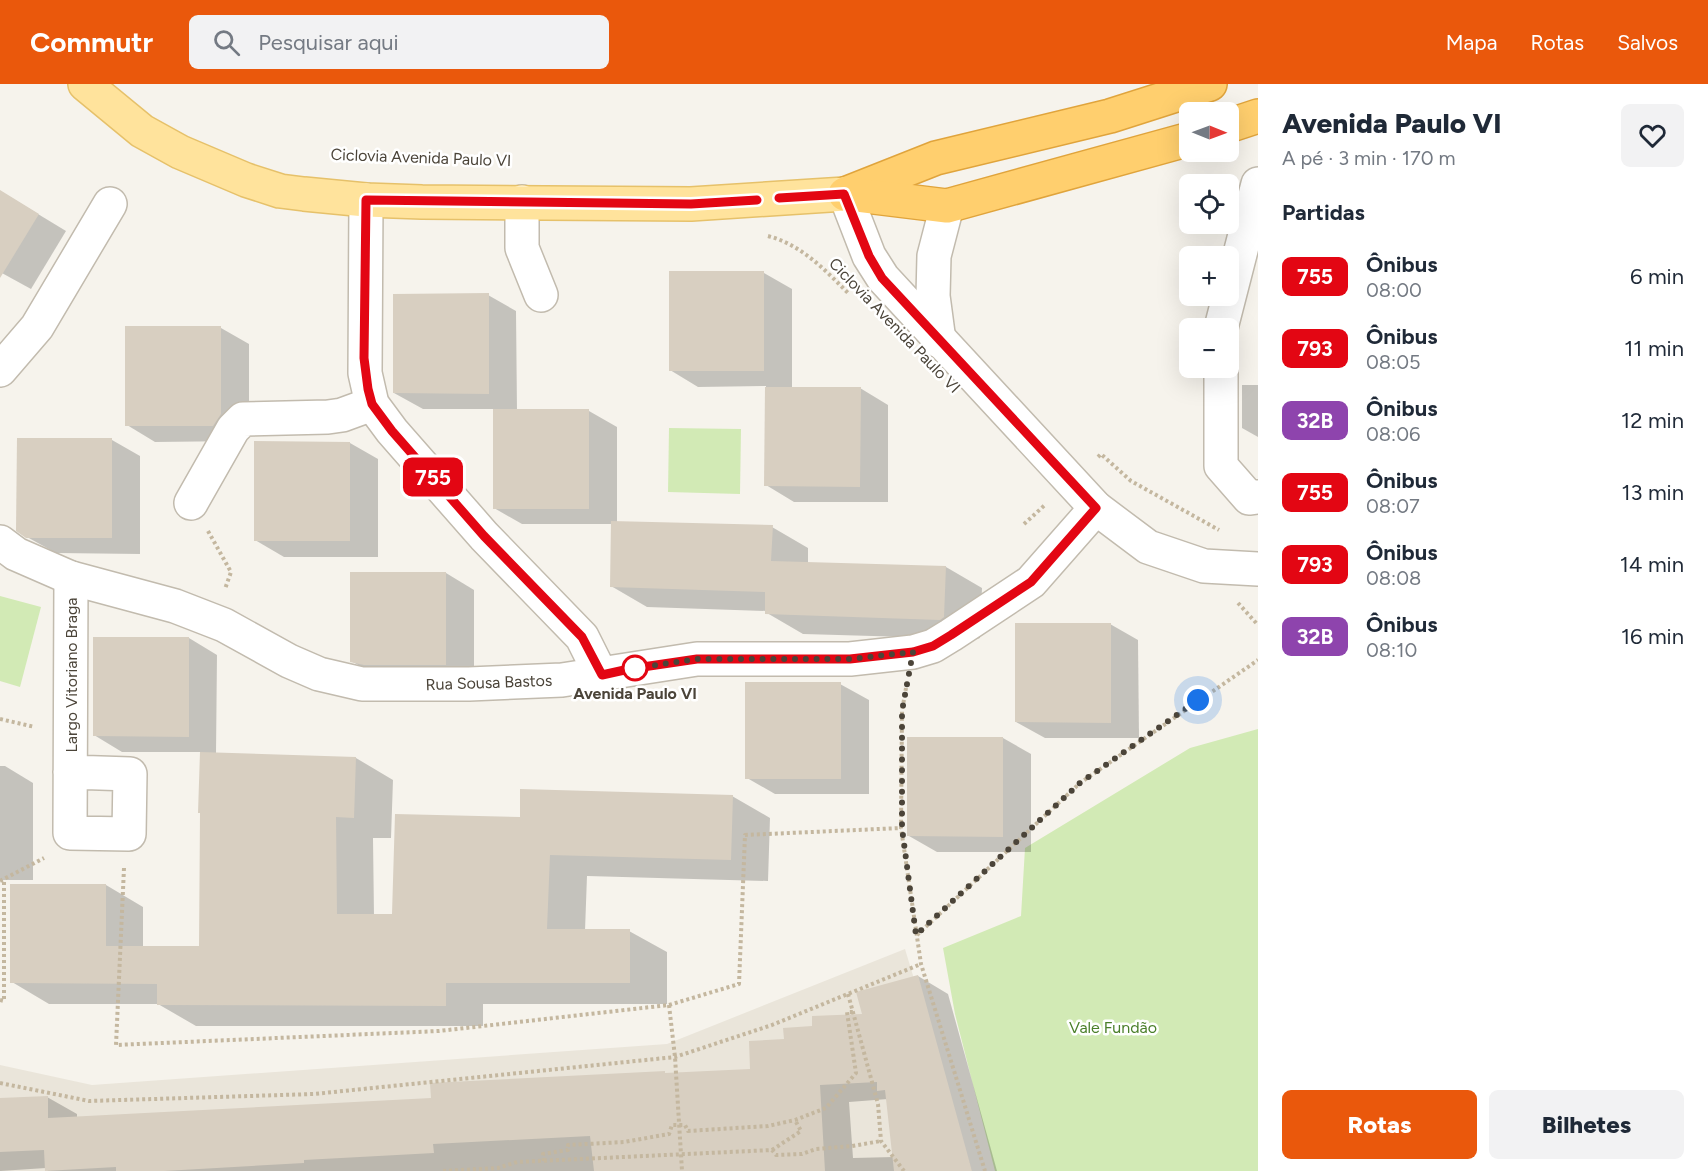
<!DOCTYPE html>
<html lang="pt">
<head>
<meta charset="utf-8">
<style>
	:root { --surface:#fff; --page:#f2f2f3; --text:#1f2937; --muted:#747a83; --accent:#ea580c }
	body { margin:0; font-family:Figtree,sans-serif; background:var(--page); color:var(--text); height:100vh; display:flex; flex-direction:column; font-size:22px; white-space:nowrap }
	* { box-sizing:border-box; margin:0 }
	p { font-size:20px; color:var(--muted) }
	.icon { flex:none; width:33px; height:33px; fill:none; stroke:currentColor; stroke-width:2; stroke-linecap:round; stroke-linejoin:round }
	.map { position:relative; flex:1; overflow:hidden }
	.panel { display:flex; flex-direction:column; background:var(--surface); width:450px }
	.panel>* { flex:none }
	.badge { padding:0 12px; border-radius:9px; font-size:21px; line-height:39px }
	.needle { width:39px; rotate:91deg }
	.fabs { position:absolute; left:1179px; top:18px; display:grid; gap:12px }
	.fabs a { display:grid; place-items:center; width:60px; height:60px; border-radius:9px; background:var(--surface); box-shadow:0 6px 24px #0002; font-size:30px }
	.you { position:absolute; width:30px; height:30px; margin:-15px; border:4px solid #fff; border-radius:50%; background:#1a73e8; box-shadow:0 0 0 9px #1a73e833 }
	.map>.badge { position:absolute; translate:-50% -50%; box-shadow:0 0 0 3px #fff }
	h2 { padding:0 24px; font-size:22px; line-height:54px }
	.round { display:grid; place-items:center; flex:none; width:63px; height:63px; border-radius:9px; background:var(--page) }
	.summary { display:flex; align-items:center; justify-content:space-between; height:102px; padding:0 24px }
	h1 { font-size:28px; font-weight:800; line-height:45px }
	.primary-button { display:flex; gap:12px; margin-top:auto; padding:12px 24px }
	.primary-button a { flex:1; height:69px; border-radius:9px; background:var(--accent); color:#fff; font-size:24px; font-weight:800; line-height:69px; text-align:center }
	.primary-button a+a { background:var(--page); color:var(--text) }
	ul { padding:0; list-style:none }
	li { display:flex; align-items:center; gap:18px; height:72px; padding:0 24px }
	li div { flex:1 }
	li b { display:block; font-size:22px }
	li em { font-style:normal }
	li .badge { min-width:66px; font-weight:700; text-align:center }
	header { display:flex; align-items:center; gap:36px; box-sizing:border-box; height:84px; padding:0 30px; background:var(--accent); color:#fff }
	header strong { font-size:28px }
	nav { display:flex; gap:33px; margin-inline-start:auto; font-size:21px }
	.search { width:420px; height:54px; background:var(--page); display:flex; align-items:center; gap:15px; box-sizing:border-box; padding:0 21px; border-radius:9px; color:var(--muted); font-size:22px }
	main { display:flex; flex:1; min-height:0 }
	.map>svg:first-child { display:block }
	.residential { fill:#eae5da }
	.green { fill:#d2eab5 }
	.shadow { fill:#0003; fill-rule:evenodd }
	.building { fill:#d8cfc1 }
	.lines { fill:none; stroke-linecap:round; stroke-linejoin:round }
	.minor-casing { stroke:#c2bbae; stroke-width:36 }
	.major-casing { stroke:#e6c16a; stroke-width:36 }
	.highway-casing { stroke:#e0a43c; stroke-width:36 }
	.path { stroke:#c4b79f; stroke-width:4; stroke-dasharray:3 3; stroke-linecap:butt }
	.minor { stroke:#fff; stroke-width:33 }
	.major { stroke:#ffe39c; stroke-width:33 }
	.highway { stroke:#ffcf6e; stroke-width:33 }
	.line-casing { stroke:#fff; stroke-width:14 }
	.line { stroke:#e30613; stroke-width:9 }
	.walk { stroke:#4b4439; stroke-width:6; stroke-dasharray:0 10.8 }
	.stop-dot { fill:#fff; stroke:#e30613; stroke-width:3 }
	.labels { text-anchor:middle; stroke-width:5; stroke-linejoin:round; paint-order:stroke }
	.street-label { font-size:16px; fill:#4b4439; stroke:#fff }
	.stop-label { font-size:16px; font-weight:bold; fill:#4b4439; stroke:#fff }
	.park-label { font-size:16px; fill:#4a7f2a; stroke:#fff }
</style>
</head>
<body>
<header>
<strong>Commutr</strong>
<div class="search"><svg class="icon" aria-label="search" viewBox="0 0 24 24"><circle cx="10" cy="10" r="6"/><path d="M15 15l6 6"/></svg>Pesquisar aqui</div>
<nav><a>Mapa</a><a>Rotas</a><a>Salvos</a></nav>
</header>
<main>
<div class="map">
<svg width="1258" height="1087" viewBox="0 0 1258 1087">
	<rect width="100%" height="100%" fill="#f6f3ec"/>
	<!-- residential -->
	<polygon class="residential" points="905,865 972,1087 0,1087 0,981 92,1001 667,960"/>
	<!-- green -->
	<g class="green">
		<polygon points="669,344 741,345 740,410 668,408"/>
		<polygon points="0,512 41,523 20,603 0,597"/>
		<polygon points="1258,645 1258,1087 995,1087 955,930 943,864 1021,832 1025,764 1190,664"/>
	</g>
	<!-- shadow -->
	<g class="shadow">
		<polygon points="0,107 66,147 31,205 0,188"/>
		<polygon points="764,189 792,205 792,304 860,304 888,321 888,418 794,418 766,401 766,302 698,303 670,286"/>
		<polygon points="488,211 516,227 517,327 589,327 617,343 617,438 772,443 808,464 808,479 946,483 982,504 980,554 977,555 803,550 767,529 767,527 647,523 611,502 613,440 522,440 494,424 495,325 423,325 394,309"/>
		<polygon points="221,244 249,260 249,347 242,357 155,358 127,341"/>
		<polygon points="1242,301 1258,301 1258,353 1242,344"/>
		<polygon points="18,356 112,356 140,372 140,470 56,469 27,453"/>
		<polygon points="350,359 378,375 378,473 284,473 255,456"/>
		<polygon points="446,489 474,506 474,597 380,593 351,577"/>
		<polygon points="1110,540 1138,556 1139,654 1045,654 1016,638"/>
		<polygon points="189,554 217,571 216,670 356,674 393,696 391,754 373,754 374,832 394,832 521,735 732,712 770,734 768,797 587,792 585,847 629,847 667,868 667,920 483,920 483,942 196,942 158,920 49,920 12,898 106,801 143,823 143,864 200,863 201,730 199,728 201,668 122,668 94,651"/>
		<polygon points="840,600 869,616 869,710 775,710 747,694"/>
		<polygon points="1003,654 1031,670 1031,768 937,768 909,752"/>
		<polygon points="0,682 5,682 33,699 33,796 0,796"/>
		<path d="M918,892L948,910L997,1087H48L46,1084L0,1087V1015L47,1013L77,1030V1034L433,1015L665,989L668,991L752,986L786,956L814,943L864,931ZM888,1015L894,1073L853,1074L849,1018Z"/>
	</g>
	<!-- building -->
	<g class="building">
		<polygon points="0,106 39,130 0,194"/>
		<rect x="669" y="187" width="95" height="100"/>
		<polygon points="489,209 489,310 393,309 393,210"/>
		<polygon points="125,242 221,242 221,330 213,342 125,342"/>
		<polygon points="765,303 861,303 860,403 764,402"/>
		<rect x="493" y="325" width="96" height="100"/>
		<polygon points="17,354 112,354 112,454 26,454 16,447"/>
		<polygon points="254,357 350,358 350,457 254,457"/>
		<polygon points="611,437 773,441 771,477 946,482 944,533 940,536 765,530 765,508 610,503"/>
		<polygon points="350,488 446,488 446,581 364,581 350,578"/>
		<polygon points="1015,539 1111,539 1111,639 1015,638"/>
		<polygon points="93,553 189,553 189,653 93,652"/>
		<rect x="745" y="598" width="96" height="97"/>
		<polygon points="907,653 1003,653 1003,753 907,752"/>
		<polygon points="200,668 356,673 354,734 336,733 337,830 392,830 395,730 520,733 520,705 733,711 731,776 550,771 547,845 630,845 630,899 446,899 446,922 157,921 157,900 10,899 10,800 106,800 106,862 199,862 200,729 198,729"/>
		<polygon points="918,891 972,1087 894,1087 885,1006 877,1007 877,998 820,1001 825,1087 594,1087 590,1052 433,1060 434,1069 304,1076 304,1079 164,1087 116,1087 116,1083 45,1087 44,1066 0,1068 0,1014 48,1012 48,1034 431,1014 430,999 665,987 665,989 750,985 749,957 784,955 783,944 812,942 812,932 862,930 856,908"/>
	</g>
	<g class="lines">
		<!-- minor casing -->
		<g class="minor-casing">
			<g id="minor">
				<polyline points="845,110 869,172 883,194 1096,424 1148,463 1204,482 1258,485"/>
				<polyline points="366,116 365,289 372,320 392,347 484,452 582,553 601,591"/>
				<polyline points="522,118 522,164 541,211"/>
				<polyline points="1221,244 1258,100"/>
				<polyline points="939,257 933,212 934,172 947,122"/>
				<polyline points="1221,284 1221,382 1249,414 1258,413"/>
				<polyline points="0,286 37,243 110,120"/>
				<polyline points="191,419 233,345 243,335 328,333 342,331 372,320"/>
				<polyline points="0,458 16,470 71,494 175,522 224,541 289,577 319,590 362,600 469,600 562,596 697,575 850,575 913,568 933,562 951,551 1031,498 1096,424"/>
				<polyline points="70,688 130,690 129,750 70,749 71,494"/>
			</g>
		</g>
		<!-- major casing -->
		<g class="major-casing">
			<polyline id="major" points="85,0 142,47 180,68 246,96 280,107 304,110 366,116 422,118 691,120 845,110"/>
		</g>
		<!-- highway casing -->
		<g class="highway-casing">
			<g id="highway">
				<polyline points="1228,42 1258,32"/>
				<polyline points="845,110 936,74 1110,32 1210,0"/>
				<polyline points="849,110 947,122 1190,55"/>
			</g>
		</g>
		<!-- path -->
		<g class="path">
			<path d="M768,152C802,161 825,186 849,210"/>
			<polyline points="1098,373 1101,370 1131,397 1219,446"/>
			<polyline points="1024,440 1046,420"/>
			<polyline points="208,447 231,488 225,505"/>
			<polyline points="1238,519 1258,541"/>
			<polyline points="906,604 902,627 901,744 921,880 985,1087"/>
			<polyline points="0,635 35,643"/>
			<polyline points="124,784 116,961 439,947 669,921 739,900 745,751 901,744"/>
			<polyline points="0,797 44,774"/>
			<polyline points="917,851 1080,699 1258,576"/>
			<polyline points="848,910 878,1020 881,1057 904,1087"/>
			<polyline points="0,916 4,917 4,795"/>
			<polyline points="669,921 675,973 682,1087"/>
			<polyline points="0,999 89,1017 314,1010 675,973 772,941 921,880"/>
			<polyline points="772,1066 801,1047 795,1036"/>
			<polyline points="544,1077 543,1070 568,1066 568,1061 624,1058 669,1050 672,1041 685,1041 688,1047 768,1042 795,1036 826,1024 856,989 847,928 853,928"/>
			<polyline points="443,1087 498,1084 517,1078 772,1066 776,1071 802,1070 816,1065 852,1062 881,1057"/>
		</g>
		<!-- minor -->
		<use href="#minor" class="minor"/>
		<!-- major -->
		<use href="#major" class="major"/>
		<!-- highway -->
		<use href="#highway" class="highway"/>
	</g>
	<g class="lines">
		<!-- line casing -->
		<g class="line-casing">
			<polyline id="line" points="757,116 691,120 366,116 364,274 368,305 372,320 392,347 484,452 582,553 602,591 629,585 697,575 850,575 913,568 933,562 951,551 1031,498 1096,424 882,194 869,172 844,110 779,114"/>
		</g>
		<!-- line -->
		<use href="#line" class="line"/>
		<!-- walk -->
		<polyline class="walk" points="635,584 629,585 697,575 850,575 913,568 902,627 902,744 916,851 1080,699 1198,616"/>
	</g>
	<!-- markers -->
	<circle class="stop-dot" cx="635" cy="584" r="12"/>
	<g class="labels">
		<!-- street labels -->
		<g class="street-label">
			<text transform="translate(421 73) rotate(2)" y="6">Ciclovia Avenida Paulo VI</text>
			<text transform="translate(895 241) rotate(46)" y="6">Ciclovia Avenida Paulo VI</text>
			<text transform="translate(71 591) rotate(-90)" y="6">Largo Vitoriano Braga</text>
			<text transform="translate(489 598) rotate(-2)" y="6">Rua Sousa Bastos</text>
		</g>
		<!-- stop labels -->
		<g class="stop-label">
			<text x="635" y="615">Avenida Paulo VI</text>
		</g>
		<!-- park labels -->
		<g class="park-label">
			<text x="1113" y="949">Vale Fundão</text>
		</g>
	</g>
</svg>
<div class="fabs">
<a><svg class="needle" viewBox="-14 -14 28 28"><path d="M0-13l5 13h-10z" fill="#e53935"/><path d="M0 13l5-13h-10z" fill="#747a83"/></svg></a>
<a><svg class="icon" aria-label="locate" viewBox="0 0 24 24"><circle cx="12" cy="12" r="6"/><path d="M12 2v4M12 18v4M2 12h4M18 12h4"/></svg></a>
<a>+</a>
<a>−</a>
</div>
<div class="you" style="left:1198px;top:616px"></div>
<b class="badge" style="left:433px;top:393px;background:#e30613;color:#fff">755</b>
</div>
<section class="panel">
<div class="summary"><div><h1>Avenida Paulo VI</h1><p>A pé · 3 min · 170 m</p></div><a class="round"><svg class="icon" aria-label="heart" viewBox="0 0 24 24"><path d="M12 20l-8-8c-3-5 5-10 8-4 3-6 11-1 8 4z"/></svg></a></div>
<h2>Partidas</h2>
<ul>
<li><span class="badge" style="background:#e30613;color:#fff">755</span><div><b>Ônibus</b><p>08:00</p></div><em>6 min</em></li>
<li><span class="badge" style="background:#e30613;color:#fff">793</span><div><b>Ônibus</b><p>08:05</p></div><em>11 min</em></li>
<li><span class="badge" style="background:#8e44ad;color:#fff">32B</span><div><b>Ônibus</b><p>08:06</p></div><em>12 min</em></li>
<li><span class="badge" style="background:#e30613;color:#fff">755</span><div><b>Ônibus</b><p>08:07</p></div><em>13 min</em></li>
<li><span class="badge" style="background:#e30613;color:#fff">793</span><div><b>Ônibus</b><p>08:08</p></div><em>14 min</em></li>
<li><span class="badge" style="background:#8e44ad;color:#fff">32B</span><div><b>Ônibus</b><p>08:10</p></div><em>16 min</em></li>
</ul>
<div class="primary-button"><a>Rotas</a><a>Bilhetes</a></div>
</section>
</main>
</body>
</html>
